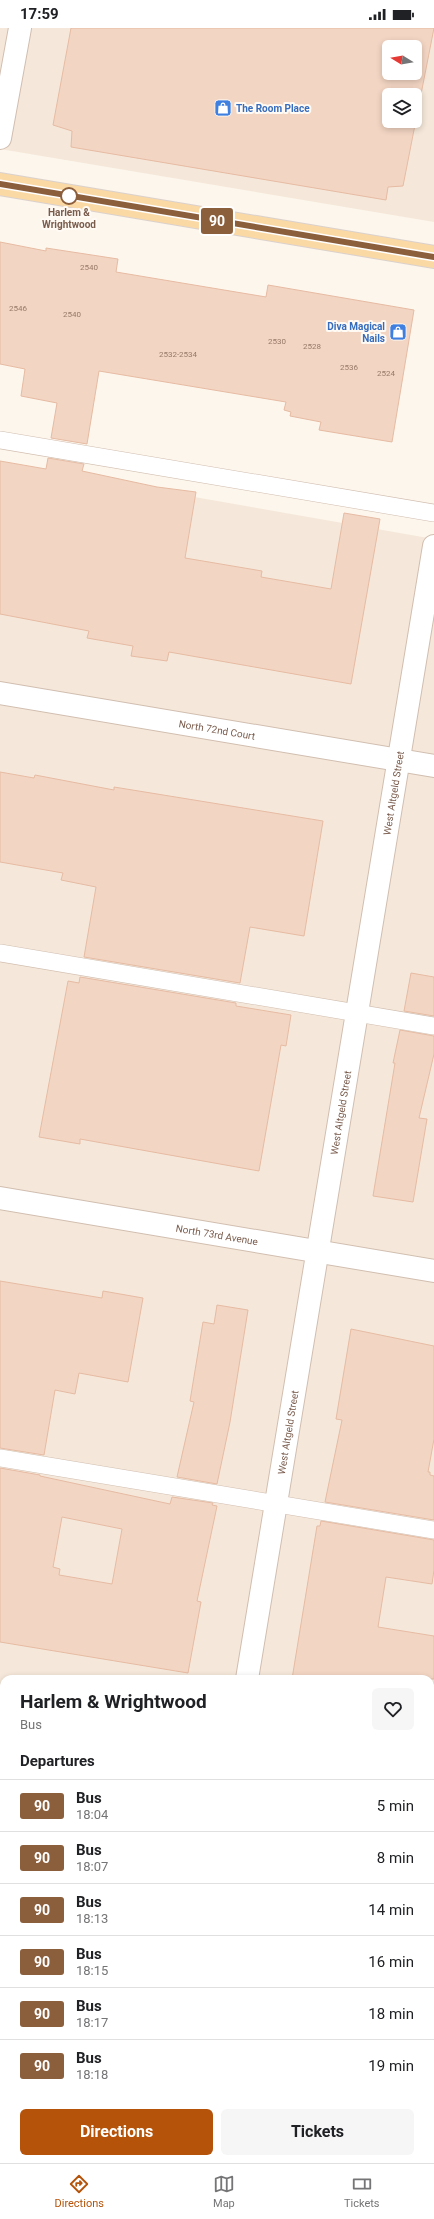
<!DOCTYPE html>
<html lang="en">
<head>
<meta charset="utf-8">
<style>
	:root { --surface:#fff; --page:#f6f6f6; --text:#202124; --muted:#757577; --line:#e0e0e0; --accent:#b45309 }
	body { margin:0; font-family:Roboto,sans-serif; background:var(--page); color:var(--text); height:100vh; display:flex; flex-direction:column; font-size:15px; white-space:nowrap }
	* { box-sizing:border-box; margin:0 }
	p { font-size:13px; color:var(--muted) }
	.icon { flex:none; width:22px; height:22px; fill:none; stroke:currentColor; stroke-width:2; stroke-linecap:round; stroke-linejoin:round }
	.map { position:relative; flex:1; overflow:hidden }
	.drawer { position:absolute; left:0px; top:1647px; width:434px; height:488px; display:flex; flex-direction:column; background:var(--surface); border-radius:12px 12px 0 0; box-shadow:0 2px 6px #0003 }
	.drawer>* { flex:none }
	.badge { padding:0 8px; border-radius:3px; font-size:14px; line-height:26px }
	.needle { width:26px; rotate:281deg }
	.fabs { position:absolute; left:382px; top:12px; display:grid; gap:8px }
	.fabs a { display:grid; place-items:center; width:40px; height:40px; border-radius:6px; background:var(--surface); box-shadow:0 2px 6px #0003; font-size:20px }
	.map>.badge { position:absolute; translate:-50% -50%; box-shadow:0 0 0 2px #fff }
	h2 { padding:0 20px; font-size:15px; line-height:36px }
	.round { display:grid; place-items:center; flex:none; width:42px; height:42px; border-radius:6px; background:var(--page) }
	.headline { display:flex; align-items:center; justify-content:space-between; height:68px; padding:0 20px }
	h1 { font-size:19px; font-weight:700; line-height:30px }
	.button { display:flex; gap:8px; margin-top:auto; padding:8px 20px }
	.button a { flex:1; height:46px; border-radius:6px; background:var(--accent); color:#fff; font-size:16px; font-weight:700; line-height:46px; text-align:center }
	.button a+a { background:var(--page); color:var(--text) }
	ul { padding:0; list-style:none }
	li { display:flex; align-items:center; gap:12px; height:52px; padding:0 20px; border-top:1px solid var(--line) }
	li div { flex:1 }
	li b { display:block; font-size:15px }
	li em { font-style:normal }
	li .badge { min-width:44px; font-weight:700; text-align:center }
	.status { display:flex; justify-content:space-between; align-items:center; height:28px; padding:0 20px; background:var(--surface); direction:ltr }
	.status svg { height:11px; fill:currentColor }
	.dock { display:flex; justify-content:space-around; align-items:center; height:56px; border-top:1px solid var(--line); background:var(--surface); font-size:11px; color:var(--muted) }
	.dock a { display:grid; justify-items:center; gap:2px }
	.dock .active { color:var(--accent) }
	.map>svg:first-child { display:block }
	.residential { fill:#f5e8da; fill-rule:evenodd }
	.building { fill:#f3d5c3; stroke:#e6bba3; fill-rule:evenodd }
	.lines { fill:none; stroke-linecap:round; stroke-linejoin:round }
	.service-casing { stroke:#d1beb0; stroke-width:18 }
	.minor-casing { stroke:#d1beb0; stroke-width:24 }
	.primary-casing { stroke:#dad1cd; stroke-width:24 }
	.service { stroke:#fff; stroke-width:17 }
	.minor { stroke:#fff; stroke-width:22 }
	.primary { stroke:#fbd9a5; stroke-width:22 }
	.line-casing { stroke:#fff; stroke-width:9 }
	.line { stroke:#8b5e3c; stroke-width:6 }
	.stop-dot { fill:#fff; stroke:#8b5e3c; stroke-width:2 }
	.labels { text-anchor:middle; stroke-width:4; stroke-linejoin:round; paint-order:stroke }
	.number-label { font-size:8px; fill:#987a6a }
	.shop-label { font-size:10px; font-weight:bold; fill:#366cbe; stroke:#fffaf3; text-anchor:start }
	.stop-label { font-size:10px; font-weight:bold; fill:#7a5c4d; stroke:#fffaf3 }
	.street-label { font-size:10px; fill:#7a5c4d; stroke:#fffaf3 }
</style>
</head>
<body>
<div class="status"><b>17:59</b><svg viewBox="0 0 49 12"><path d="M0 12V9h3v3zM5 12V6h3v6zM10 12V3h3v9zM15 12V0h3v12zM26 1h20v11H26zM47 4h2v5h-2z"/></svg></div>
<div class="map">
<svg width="434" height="2135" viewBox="0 0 434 2135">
	<rect width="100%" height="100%" fill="#fdf6ec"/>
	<!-- residential -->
	<g class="residential">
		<path d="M0,0H434V194L0,121ZM389,19H415V45H389ZM389,67H415V93H389Z"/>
		<path d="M0,435L434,511V2135H0ZM4,1651H430V2131H4Z"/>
	</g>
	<!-- building -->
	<g class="building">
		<path d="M71,0H434L403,158L388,159L386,172L71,119L72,103L53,97ZM389,19H415V45H389ZM389,67H415V93H389Z"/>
		<polygon points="0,214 46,223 46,220 118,231 116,244 266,269 268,257 414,282 392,414 319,402 321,394 290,388 291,384 284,382 286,374 99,343 87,416 51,410 57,375 21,368 25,341 0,336"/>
		<polygon points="48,430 84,436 82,443 157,459 196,464 185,530 262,543 261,549 331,561 344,485 380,491 351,656 169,624 167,633 131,628 133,618 87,610 89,603 0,586 0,433 46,441"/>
		<polygon points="0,744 34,750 35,747 114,762 114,759 323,793 304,908 250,899 240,955 84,929 96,859 61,852 63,845 0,834"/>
		<polygon points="411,945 434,949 434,988 404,983"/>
		<polygon points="80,949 236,975 236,978 291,987 286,1018 281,1017 259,1143 80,1111 80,1116 39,1109 68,953 79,955"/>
		<polygon points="400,1002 434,1008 434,1026 419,1090 427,1091 413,1174 373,1168 395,1035 393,1035"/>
		<polygon points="0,1253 102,1270 103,1263 143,1270 128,1354 79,1345 75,1366 55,1362 44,1427 0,1420"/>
		<polygon points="217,1277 248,1282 230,1394 217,1456 177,1449 194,1374 190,1373 203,1294 214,1296"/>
		<polygon points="351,1301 434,1318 434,1411 428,1444 430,1444 430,1447 434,1448 434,1492 325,1474 342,1392 336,1391"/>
		<path d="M0,1440L40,1447V1448L170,1476L172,1469L213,1475L212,1477L217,1478L197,1573L201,1574L188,1645L0,1614ZM62,1489L122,1501L112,1556L59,1547L60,1541L53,1539Z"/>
		<polygon points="321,1493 434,1512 434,1542 432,1556 386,1549 378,1599 434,1608 434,1651 292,1651 317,1498 320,1498"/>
	</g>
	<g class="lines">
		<!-- service casing -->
		<g class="service-casing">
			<g id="service">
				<polyline points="0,412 434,485"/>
				<polyline points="0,925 434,998"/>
				<polyline points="0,1430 434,1502"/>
				<polyline points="0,1935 4,1935"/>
				<polyline points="430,2007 434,2008"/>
			</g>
		</g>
		<!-- minor casing -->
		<g class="minor-casing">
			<g id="minor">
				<polyline points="0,110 20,0"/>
				<path id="s1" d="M0,665L434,738"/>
				<path id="s2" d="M0,1170L434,1243"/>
				<path id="s3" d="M247,1651L434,518"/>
				<polyline points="0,1679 4,1679"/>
				<polyline points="430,1750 434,1751"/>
				<polyline points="167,2135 168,2131"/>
			</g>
		</g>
		<!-- primary casing -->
		<g class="primary-casing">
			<polyline id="primary" points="0,156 434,229"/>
		</g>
		<!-- service -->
		<use href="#service" class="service"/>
		<!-- minor -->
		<use href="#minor" class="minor"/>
		<!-- primary -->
		<use href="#primary" class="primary"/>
	</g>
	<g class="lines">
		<!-- line casing -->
		<g class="line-casing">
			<polyline id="line" points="0,156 434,229"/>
		</g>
		<!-- line -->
		<use href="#line" class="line"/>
	</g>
	<!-- icons -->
	<defs>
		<g id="shop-square" transform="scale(0.9)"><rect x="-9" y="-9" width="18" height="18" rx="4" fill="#3f7fe0" stroke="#fffaf3"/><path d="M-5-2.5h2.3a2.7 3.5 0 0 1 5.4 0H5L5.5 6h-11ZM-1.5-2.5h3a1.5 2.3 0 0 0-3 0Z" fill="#fff"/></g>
	</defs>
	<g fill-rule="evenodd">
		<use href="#shop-square" x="223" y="80"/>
		<use href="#shop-square" x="398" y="304"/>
	</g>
	<!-- markers -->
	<circle class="stop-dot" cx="69" cy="168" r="8"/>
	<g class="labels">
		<!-- number labels -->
		<g class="number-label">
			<text x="89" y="242">2540</text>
			<text x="18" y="283">2546</text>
			<text x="72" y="289">2540</text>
			<text x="277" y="316">2530</text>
			<text x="312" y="321">2528</text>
			<text x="178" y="329">2532-2534</text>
			<text x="349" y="342">2536</text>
			<text x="386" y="348">2524</text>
		</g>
		<!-- shop labels -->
		<g class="shop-label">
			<text x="236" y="84">The Room Place</text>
			<text x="385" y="302" text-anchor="end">Diva Magical<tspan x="385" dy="12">Nails</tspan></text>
		</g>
		<!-- stop labels -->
		<g class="stop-label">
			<text x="69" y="188">Harlem &amp;<tspan x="69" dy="12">Wrightwood</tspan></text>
		</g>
		<!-- street labels -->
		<g class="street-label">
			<text dy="4" stroke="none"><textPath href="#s1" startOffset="220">North 72nd Court</textPath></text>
			<text dy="4" stroke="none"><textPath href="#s3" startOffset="898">West Altgeld Street</textPath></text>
			<text dy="4" stroke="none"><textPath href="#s3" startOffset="574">West Altgeld Street</textPath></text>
			<text dy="4" stroke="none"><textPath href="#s2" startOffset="220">North 73rd Avenue</textPath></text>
			<text dy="4" stroke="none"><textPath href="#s3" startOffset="250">West Altgeld Street</textPath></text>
		</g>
	</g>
</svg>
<div class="fabs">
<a><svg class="needle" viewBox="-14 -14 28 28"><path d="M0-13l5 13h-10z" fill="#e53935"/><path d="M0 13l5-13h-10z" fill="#757577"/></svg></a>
<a><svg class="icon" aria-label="layers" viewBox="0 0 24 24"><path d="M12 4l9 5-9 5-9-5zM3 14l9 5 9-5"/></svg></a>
</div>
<b class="badge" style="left:217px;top:193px;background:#8b5e3c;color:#fff">90</b>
<section class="drawer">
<div class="headline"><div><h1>Harlem &amp; Wrightwood</h1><p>Bus</p></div><a class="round"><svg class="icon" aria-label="heart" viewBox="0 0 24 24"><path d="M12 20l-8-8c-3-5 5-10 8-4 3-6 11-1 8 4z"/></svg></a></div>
<h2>Departures</h2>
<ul>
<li><span class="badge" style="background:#8b5e3c;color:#fff">90</span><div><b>Bus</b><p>18:04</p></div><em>5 min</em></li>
<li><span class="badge" style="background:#8b5e3c;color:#fff">90</span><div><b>Bus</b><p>18:07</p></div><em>8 min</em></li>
<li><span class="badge" style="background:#8b5e3c;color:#fff">90</span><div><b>Bus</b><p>18:13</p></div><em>14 min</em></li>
<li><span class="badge" style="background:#8b5e3c;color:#fff">90</span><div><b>Bus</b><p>18:15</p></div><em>16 min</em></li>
<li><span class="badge" style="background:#8b5e3c;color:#fff">90</span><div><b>Bus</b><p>18:17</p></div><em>18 min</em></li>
<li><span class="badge" style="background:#8b5e3c;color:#fff">90</span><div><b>Bus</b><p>18:18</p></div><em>19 min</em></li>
</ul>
<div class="button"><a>Directions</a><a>Tickets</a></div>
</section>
</div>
<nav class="dock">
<a class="active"><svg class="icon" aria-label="directions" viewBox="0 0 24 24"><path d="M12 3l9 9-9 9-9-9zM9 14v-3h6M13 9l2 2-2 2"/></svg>Directions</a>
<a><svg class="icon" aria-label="map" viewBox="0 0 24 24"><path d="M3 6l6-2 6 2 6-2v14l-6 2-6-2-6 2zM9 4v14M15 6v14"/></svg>Map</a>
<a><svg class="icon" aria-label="tickets" viewBox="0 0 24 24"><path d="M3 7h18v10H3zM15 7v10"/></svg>Tickets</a>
</nav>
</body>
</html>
